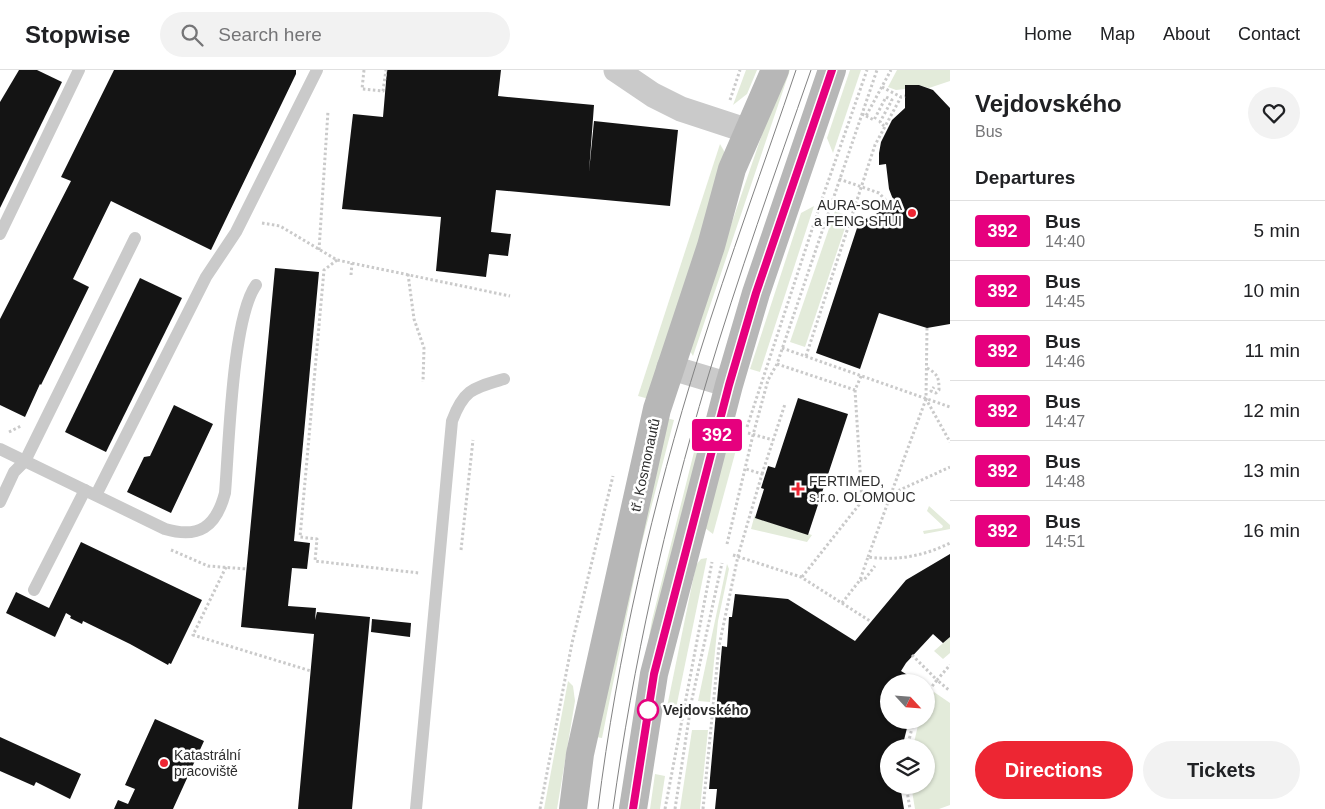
<!DOCTYPE html>
<html lang="en">
<head>
<meta charset="utf-8">
<style>
	:root { --surface:#fff; --page:#f2f2f2; --text:#202124; --muted:#757577; --line:#e0e0e0; --accent:#ed2633 }
	body { margin:0; font-family:Arial,sans-serif; background:var(--page); color:var(--text); height:100vh; display:flex; flex-direction:column; font-size:19px; white-space:nowrap }
	* { box-sizing:border-box; margin:0 }
	p { font-size:16px; color:var(--muted) }
	.icon { flex:none; width:28px; height:28px; fill:none; stroke:currentColor; stroke-width:2; stroke-linecap:round; stroke-linejoin:round }
	.map { position:relative; flex:1; overflow:hidden }
	.panel { display:flex; flex-direction:column; background:var(--surface); width:375px }
	.panel>* { flex:none }
	.badge { padding:0 10px; border-radius:4px; font-size:18px; line-height:32px }
	.needle { width:32px; rotate:116deg }
	.controls { position:absolute; left:880px; top:604px; display:grid; gap:10px }
	.controls a { display:grid; place-items:center; width:55px; height:55px; border-radius:50%; background:var(--surface); box-shadow:0 1px 4px #0004; font-size:25px }
	.map>.badge { position:absolute; translate:-50% -50%; box-shadow:0 0 0 2px #fff }
	h2 { padding:0 25px; font-size:19px; line-height:45px }
	.round { display:grid; place-items:center; flex:none; width:52px; height:52px; border-radius:26px; background:var(--page) }
	.head { display:flex; align-items:center; justify-content:space-between; height:85px; padding:0 25px }
	h1 { font-size:24px; font-weight:800; line-height:38px }
	.button { display:flex; gap:10px; margin-top:auto; padding:10px 25px }
	.button a { flex:1; height:58px; border-radius:30px; background:var(--accent); color:#fff; font-size:20px; font-weight:800; line-height:58px; text-align:center }
	.button a+a { background:var(--page); color:var(--text) }
	ul { padding:0; list-style:none }
	li { display:flex; align-items:center; gap:15px; height:60px; padding:0 25px; border-top:1px solid var(--line) }
	li div { flex:1 }
	li b { display:block; font-size:19px }
	li em { font-style:normal }
	li .badge { min-width:55px; font-weight:700; text-align:center }
	header { display:flex; align-items:center; gap:30px; box-sizing:border-box; height:70px; padding:0 25px; background:var(--surface); border-bottom:1px solid var(--line) }
	header strong { font-size:24px }
	nav { display:flex; gap:28px; margin-inline-start:auto; font-size:18px }
	.search { width:350px; height:45px; background:var(--page); display:flex; align-items:center; gap:12px; box-sizing:border-box; padding:0 18px; border-radius:28px; color:var(--muted); font-size:19px }
	main { display:flex; flex:1; min-height:0 }
	.map>svg:first-child { display:block }
	.green { fill:#e3ebda }
	.building { fill:#141414 }
	.lines { fill:none; stroke-linecap:round; stroke-linejoin:round }
	.path { stroke:#cacaca; stroke-width:3; stroke-dasharray:2.5 2.5; stroke-linecap:butt }
	.lane { stroke:#cacaca; stroke-width:12 }
	.street { stroke:#cacaca; stroke-width:25 }
	.secondary { stroke:#b7b7b7; stroke-width:28 }
	.tram { stroke:#828282; stroke-width:1 }
	.line-casing { stroke:#fff; stroke-width:11 }
	.line { stroke:#e6007e; stroke-width:8 }
	.poi-dot { fill:#ed2633; stroke:#fff; stroke-width:2 }
	.stop-dot { fill:#fff; stroke:#e6007e; stroke-width:2.5 }
	.labels { text-anchor:middle; stroke-width:5; stroke-linejoin:round; paint-order:stroke }
	.poi-label { font-size:14px; fill:#2d2d2d; stroke:#fff; text-anchor:start }
	.street-label { font-size:14px; fill:#2d2d2d; stroke:#fff }
	.stop-label { font-size:14px; font-weight:bold; fill:#2d2d2d; stroke:#fff; text-anchor:start }
</style>
</head>
<body>
<header>
<strong>Stopwise</strong>
<div class="search"><svg class="icon" aria-label="search" viewBox="0 0 24 24"><circle cx="10" cy="10" r="6"/><path d="M15 15l6 6"/></svg>Search here</div>
<nav><a>Home</a><a>Map</a><a>About</a><a>Contact</a></nav>
</header>
<main>
<div class="map">
<svg width="950" height="739" viewBox="0 0 950 739">
	<rect width="100%" height="100%" fill="#fff"/>
	<!-- green -->
	<g class="green">
		<polygon points="746,0 757,0 747,24 733,35"/>
		<polygon points="784,0 790,0 693,286 690,281 690,275"/>
		<polygon points="850,0 861,0 833,83 827,68"/>
		<polygon points="897,0 950,0 950,11 929,18 919,15 905,15 905,19 896,20 888,17"/>
		<polygon points="720,74 724,81 724,96 649,329 638,326"/>
		<polygon points="814,136 760,302 750,299 801,143"/>
		<polygon points="835,141 849,146 805,277 790,272"/>
		<polygon points="662,347 674,350 640,480 602,668 596,667"/>
		<polygon points="700,358 708,360 625,739 619,739 652,550"/>
		<polygon points="729,366 739,369 713,464 705,458"/>
		<polygon points="929,436 950,455 950,459 924,464 923,461 942,458 943,456 927,441"/>
		<polygon points="755,444 755,448 812,465 807,472 751,459"/>
		<polygon points="707,488 675,643 666,642 696,495 701,489"/>
		<polygon points="727,494 729,499 718,551 710,632 698,631"/>
		<polygon points="950,567 950,583 943,589 934,581"/>
		<polygon points="568,611 573,616 575,631 557,739 544,739"/>
		<polygon points="934,622 950,633 950,735 939,739 915,739 911,715 926,715 926,678 913,677 919,651 926,650 926,637"/>
		<polygon points="692,660 708,660 700,739 680,739"/>
		<polygon points="655,704 665,706 660,739 650,739"/>
	</g>
	<!-- building -->
	<g class="building">
		<polygon points="19,0 37,0 62,12 0,138 0,32"/>
		<polygon points="114,0 296,0 296,4 211,180 111,131 73,209 89,217 41,315 40,314 25,347 0,335 0,249 71,111 61,107"/>
		<polygon points="387,0 501,0 498,26 594,35 589,102 594,51 678,60 670,136 496,120 491,162 511,164 508,186 489,184 486,207 436,201 441,147 342,139 353,44 383,47"/>
		<polygon points="905,15 919,15 933,20 950,38 950,254 927,258 879,243 860,299 816,283 859,152 878,143 894,132 889,119 886,94 879,95 879,83 881,72 892,50 905,38"/>
		<polygon points="275,198 319,202 294,471 310,473 307,499 292,498 288,536 316,538 315,550 317,542 370,547 352,739 298,739 314,564 241,557"/>
		<polygon points="140,208 182,228 106,382 65,362"/>
		<polygon points="798,328 848,344 808,465 755,448 764,419 761,418 768,396 775,398"/>
		<polygon points="174,335 213,354 171,443 127,422 144,387 150,386"/>
		<polygon points="81,472 202,530 171,594 169,593 168,595 130,574 83,551 82,554 70,548 71,546 66,543 55,567 6,543 16,522 49,538"/>
		<polygon points="950,484 950,567 943,573 933,564 906,593 901,601 919,612 889,612 889,650 909,650 902,678 889,678 889,715 900,715 904,739 715,739 717,719 709,719 722,576 727,577 729,547 732,547 735,524 788,529 855,571 906,510"/>
		<polygon points="372,549 411,553 410,567 371,562"/>
		<polygon points="155,649 204,671 173,739 114,739 118,730 128,734 135,719 125,715"/>
		<polygon points="0,667 81,704 70,729 36,712 34,716 0,701"/>
	</g>
	<g class="lines">
		<!-- path -->
		<g class="path">
			<polyline points="364,0 362,19 383,21 386,0"/>
			<polyline points="882,17 901,27"/>
			<polyline points="730,30 740,0"/>
			<polyline points="862,44 866,46 891,0"/>
			<polyline points="866,46 874,50 886,27 892,30 880,52 884,56"/>
			<polyline points="839,109 879,123 890,135"/>
			<polyline points="262,153 280,156 337,190 510,226"/>
			<polyline points="319,180 328,41"/>
			<polyline points="337,190 324,200 300,467 317,469 315,491 419,503"/>
			<polyline points="408,204 414,249 424,278 423,312"/>
			<polyline points="351,205 352,193"/>
			<polyline points="927,258 926,329 950,372"/>
			<polyline points="782,278 950,337"/>
			<polyline points="806,286 875,75 901,27 905,26"/>
			<polyline points="777,294 855,320 862,304"/>
			<path d="M927,298C938,304 939,308 939,320L936,323L931,321L934,317"/>
			<polyline points="855,320 862,431 891,424 926,329"/>
			<polyline points="747,357 822,129 867,0"/>
			<polyline points="9,362 21,356"/>
			<polyline points="748,363 773,370"/>
			<polyline points="762,404 785,334"/>
			<polyline points="727,474 753,365 768,310 777,294 877,0"/>
			<polyline points="171,480 208,496 247,499"/>
			<polyline points="461,480 473,370"/>
			<polyline points="733,485 801,507 870,551"/>
			<polyline points="868,487 891,424 950,397"/>
			<polyline points="226,497 193,565 311,601"/>
			<polyline points="802,507 862,431"/>
			<polyline points="860,510 864,510 875,496"/>
			<path d="M842,533L860,510L868,487C897,491 924,486 950,473"/>
			<polyline points="912,585 937,610 950,595"/>
			<polyline points="926,624 937,610 950,621"/>
			<polyline points="907,678 914,650"/>
			<polyline points="906,715 910,739"/>
			<polyline points="540,739 572,573 613,406"/>
			<polyline points="665,739 712,492"/>
			<polyline points="675,739 692,629 722,493"/>
			<polyline points="703,739 719,576 738,486 762,404 746,399"/>
		</g>
		<!-- lane -->
		<g class="lane">
			<polyline points="0,164 79,0"/>
			<path d="M0,379L165,459C199,469 216,457 225,423C229,376 232,249 256,215"/>
			<polyline points="96,425 206,207 236,162 317,0"/>
			<polyline points="0,432 14,402 25,391 135,168"/>
			<polyline points="34,520 85,420"/>
			<path d="M416,739L452,351C464,319 473,318 504,309"/>
		</g>
		<!-- street -->
		<g class="street">
			<polyline points="616,0 653,25 681,39 748,61"/>
			<polyline points="669,297 729,315"/>
		</g>
		<!-- secondary -->
		<g class="secondary">
			<polyline points="573,739 580,684 657,339 711,176 732,99 775,0"/>
			<polyline points="633,739 654,604 729,315 756,223 832,0"/>
		</g>
		<!-- tram -->
		<g class="tram">
			<path d="M598,739C617,585 653,432 699,285C729,189 764,95 796,0"/>
			<path d="M613,739C633,594 665,451 707,310C738,206 775,103 811,0"/>
		</g>
	</g>
	<g class="lines">
		<!-- line casing -->
		<g class="line-casing">
			<polyline id="line" points="633,739 654,604 729,315 756,223 832,0"/>
		</g>
		<!-- line -->
		<use href="#line" class="line"/>
	</g>
	<!-- markers -->
	<g class="poi-dot">
		<circle cx="912" cy="143" r="5"/>
		<path d="M795.5 411.5h5v5h5v5h-5v5h-5v-5h-5v-5h5z"/>
		<circle cx="164" cy="693" r="5"/>
	</g>
	<circle class="stop-dot" cx="648" cy="640" r="10"/>
	<g class="labels">
		<!-- poi labels -->
		<g class="poi-label">
			<text x="902" y="140" text-anchor="end">AURA-SOMA<tspan x="902" dy="16">a FENG SHUI</tspan></text>
			<text x="809" y="416">FERTIMED,<tspan x="809" dy="16">s.r.o. OLOMOUC</tspan></text>
			<text x="174" y="690">Katastrální<tspan x="174" dy="16">pracoviště</tspan></text>
		</g>
		<!-- street labels -->
		<g class="street-label">
			<text transform="translate(645 395) rotate(-78)" y="5">tř. Kosmonautů</text>
		</g>
		<!-- stop labels -->
		<g class="stop-label">
			<text x="663" y="645">Vejdovského</text>
		</g>
	</g>
</svg>
<div class="controls">
<a><svg class="needle" viewBox="-14 -14 28 28"><path d="M0-13l5 13h-10z" fill="#e53935"/><path d="M0 13l5-13h-10z" fill="#757577"/></svg></a>
<a><svg class="icon" aria-label="layers" viewBox="0 0 24 24"><path d="M12 4l9 5-9 5-9-5zM3 14l9 5 9-5"/></svg></a>
</div>
<b class="badge" style="left:717px;top:365px;background:#e6007e;color:#fff">392</b>
</div>
<section class="panel">
<div class="head"><div><h1>Vejdovského</h1><p>Bus</p></div><a class="round"><svg class="icon" aria-label="heart" viewBox="0 0 24 24"><path d="M12 20l-8-8c-3-5 5-10 8-4 3-6 11-1 8 4z"/></svg></a></div>
<h2>Departures</h2>
<ul>
<li><span class="badge" style="background:#e6007e;color:#fff">392</span><div><b>Bus</b><p>14:40</p></div><em>5 min</em></li>
<li><span class="badge" style="background:#e6007e;color:#fff">392</span><div><b>Bus</b><p>14:45</p></div><em>10 min</em></li>
<li><span class="badge" style="background:#e6007e;color:#fff">392</span><div><b>Bus</b><p>14:46</p></div><em>11 min</em></li>
<li><span class="badge" style="background:#e6007e;color:#fff">392</span><div><b>Bus</b><p>14:47</p></div><em>12 min</em></li>
<li><span class="badge" style="background:#e6007e;color:#fff">392</span><div><b>Bus</b><p>14:48</p></div><em>13 min</em></li>
<li><span class="badge" style="background:#e6007e;color:#fff">392</span><div><b>Bus</b><p>14:51</p></div><em>16 min</em></li>
</ul>
<div class="button"><a>Directions</a><a>Tickets</a></div>
</section>
</main>
</body>
</html>
